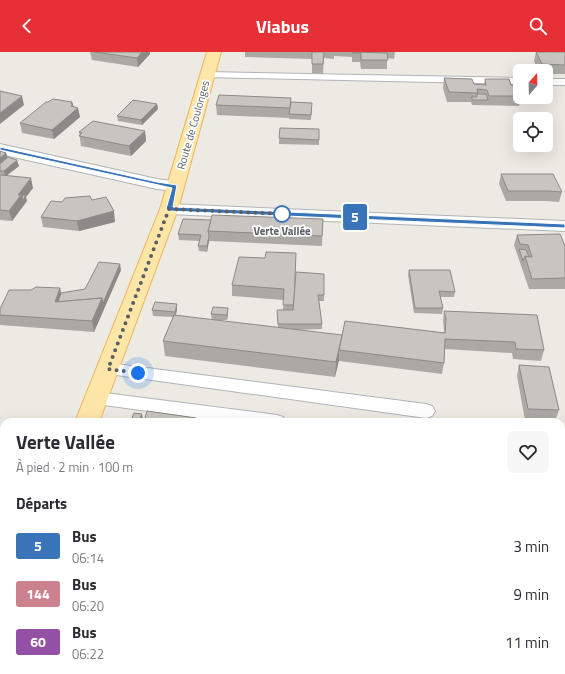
<!DOCTYPE html>
<html lang="fr">
<head>
<meta charset="utf-8">
<style>
	:root { --surface:#fff; --page:#f7f7f7; --text:#2b2b33; --muted:#7c7c81; --accent:#e63035 }
	body { margin:0; font-family:"Titillium Web",sans-serif; background:var(--page); color:var(--text); height:100vh; display:flex; flex-direction:column; font-size:15px; white-space:nowrap }
	* { box-sizing:border-box; margin:0 }
	p { font-size:13px; color:var(--muted) }
	.icon { flex:none; width:22px; height:22px; fill:none; stroke:currentColor; stroke-width:2; stroke-linecap:round; stroke-linejoin:round }
	.map { position:relative; flex:1; overflow:hidden }
	.side { position:absolute; left:0px; top:366px; width:565px; height:256px; display:flex; flex-direction:column; background:var(--surface); border-radius:12px 12px 0 0; box-shadow:0 4px 16px #0002 }
	.side>* { flex:none }
	.badge { padding:0 8px; border-radius:3px; font-size:14px; line-height:26px }
	.needle { width:26px; rotate:20deg }
	.buttons { position:absolute; left:513px; top:12px; display:grid; gap:8px }
	.buttons a { display:grid; place-items:center; width:40px; height:40px; border-radius:6px; background:var(--surface); box-shadow:0 4px 16px #0002; font-size:20px }
	.you { position:absolute; width:20px; height:20px; margin:-10px; border:3px solid #fff; border-radius:50%; background:#1a73e8; box-shadow:0 0 0 6px #1a73e833 }
	.map>.badge { position:absolute; translate:-50% -50%; box-shadow:0 0 0 2px #fff }
	h2 { padding:0 16px; font-size:15px; line-height:36px }
	.round { display:grid; place-items:center; flex:none; width:42px; height:42px; border-radius:6px; background:var(--page) }
	.headline { display:flex; align-items:center; justify-content:space-between; height:68px; padding:0 16px }
	h1 { font-size:19px; font-weight:700; line-height:30px }
	ul { padding:0; list-style:none }
	li { display:flex; align-items:center; gap:12px; height:48px; padding:0 16px }
	li div { flex:1 }
	li b { display:block; font-size:15px }
	li em { font-style:normal }
	li .badge { min-width:44px; font-weight:700; text-align:center }
	header { display:flex; justify-content:space-between; align-items:center; height:52px; padding:0 16px; background:var(--accent); color:#fff; font-size:18px; font-weight:700 }
	.map>svg:first-child { display:block }
	.lines { fill:none; stroke-linecap:round; stroke-linejoin:round }
	.lane-casing { stroke:#b0b4b8; stroke-width:2 }
	.street-casing { stroke:#b0b4b8; stroke-width:2 }
	.primary-casing { stroke:#eeb55a; stroke-width:2 }
	.lane { fill:#fff; fill-rule:evenodd }
	.street { fill:#fff; fill-rule:evenodd }
	.primary { fill:#fde6a8; fill-rule:evenodd }
	.wall { fill:#aca9a5 }
	.shaded-wall { fill:#8c8a86 }
	.building { fill:#c8c5c0; stroke:#8c8a86 }
	.line { fill:#3974b9; stroke:#fff }
	.walk { stroke:#5b5f63; stroke-width:4; stroke-dasharray:0 7.2 }
	.stop-dot { fill:#fff; stroke:#3974b9; stroke-width:2 }
	.labels { text-anchor:middle; stroke-width:3.5; stroke-linejoin:round; paint-order:stroke }
	.street-label { font-size:11px; fill:#5b5f63; stroke:#fff }
	.stop-label { font-size:11px; font-weight:bold; fill:#5b5f63; stroke:#fff }
</style>
</head>
<body>
<header><svg class="icon" aria-label="back" viewBox="0 0 24 24"><path d="M15 5l-7 7 7 7"/></svg>Viabus<svg class="icon" aria-label="search" viewBox="0 0 24 24"><circle cx="10" cy="10" r="6"/><path d="M15 15l6 6"/></svg></header>
<div class="map">
<svg width="565" height="622" viewBox="0 0 565 622">
	<rect width="100%" height="100%" fill="#edeae3"/>
	<g class="lines">
		<!-- lane casing -->
		<g class="lane-casing">
			<g id="lane">
				<polygon points="208,20 520,26 520,32 204,25 203,23"/>
				<rect x="546" y="27" width="19" height="6"/>
				<polygon points="108,311 426,352 432,354 435,359 432,364 426,366 102,321 99,317 102,313"/>
				<polygon points="97,340 277,363 283,365 286,370 227,370 97,352 91,351 88,346 91,341"/>
				<polygon points="561,401 565,402 565,416 561,415"/>
			</g>
		</g>
		<!-- street casing -->
		<g class="street-casing">
			<g id="street">
				<polygon points="0,92 157,127 181,130 184,134 181,138 175,139 157,137 0,102"/>
				<polygon points="169,152 565,169 565,179 169,162 163,161 160,157 163,153"/>
			</g>
		</g>
		<!-- primary casing -->
		<g class="primary-casing">
			<g id="primary">
				<polygon points="207,0 221,0 178,157 99,370 75,370 160,157"/>
				<polygon points="4,569 4,604 0,606 0,571"/>
			</g>
		</g>
		<!-- lane -->
		<use href="#lane" class="lane"/>
		<!-- street -->
		<use href="#street" class="street"/>
		<!-- primary -->
		<use href="#primary" class="primary"/>
	</g>
	<!-- wall -->
	<g class="wall">
		<polygon points="90,0 150,0 150,2 138,15 92,8"/>
		<polygon points="245,0 395,0 394,7 387,6 387,17 361,17 360,10 352,10 352,5 334,4 334,7 324,6 323,22 312,21 312,7 245,5"/>
		<polygon points="536,0 565,0 565,22 546,22 546,19 538,19 534,9"/>
		<polygon points="444,26 474,32 484,33 485,27 511,32 514,33 518,39 517,44 520,49 519,54 472,53 471,50 447,50 443,36"/>
		<polygon points="291,46 291,50 312,56 311,68 289,67 289,66 217,63 216,53"/>
		<polygon points="48,50 72,50 74,55 80,65 54,87 22,81 20,71"/>
		<polygon points="157,52 158,57 142,73 118,69 117,64"/>
		<polygon points="319,77 319,93 279,92 279,86"/>
		<polygon points="145,79 146,89 131,104 81,94 79,80"/>
		<polygon points="0,99 6,101 8,105 19,114 7,123 33,136 26,145 27,149 12,169 0,168"/>
		<polygon points="501,122 562,140 559,150 546,149 506,149 499,132"/>
		<polygon points="62,150 115,170 79,179 43,175 41,165"/>
		<polygon points="323,167 322,194 209,189 207,200 199,199 198,194 200,189 179,188 178,182 211,168"/>
		<polygon points="517,183 565,194 565,237 529,237 514,193"/>
		<polygon points="296,201 294,242 324,243 324,249 319,249 322,272 322,277 294,278 342,283 444,280 444,278 443,269 444,259 544,298 541,309 513,307 512,301 445,297 444,311 442,322 339,309 339,308 335,325 165,304 163,289 173,265 153,264 152,258 177,258 176,263 212,268 211,262 228,256 228,262 227,268 212,268 278,276 277,258 283,258 284,248 232,244 232,233 265,206"/>
		<polygon points="121,218 94,280 0,273 0,257 31,238 60,236 61,241 85,237"/>
		<polygon points="409,218 455,240 454,245 440,245 443,256 442,262 414,261 408,223"/>
		<polygon points="519,313 559,358 555,369 525,368 517,324"/>
		<polygon points="132,366 143,368 142,370 132,370"/>
	</g>
	<!-- shaded-wall -->
	<g class="shaded-wall">
		<polygon points="142,0 150,0 150,2 138,15 137,6"/>
		<polygon points="22,44 24,53 0,72 0,61"/>
		<polygon points="72,50 74,59 78,56 80,65 54,87 52,78"/>
		<polygon points="157,52 158,57 142,73 141,68"/>
		<polygon points="145,79 146,89 131,104 129,94"/>
		<polygon points="6,101 9,111 0,119 0,106"/>
		<polygon points="17,108 19,114 5,125 4,119"/>
		<polygon points="31,126 33,136 26,145 27,149 12,169 9,159 18,143"/>
		<polygon points="114,159 115,170 79,179 77,169"/>
		<polygon points="209,184 209,189 207,200 207,194"/>
		<polygon points="120,212 121,218 94,280 92,269 102,246"/>
		<polygon points="60,236 62,247 60,255 55,250"/>
		<polygon points="177,252 177,258 175,265 175,260"/>
		<polygon points="228,256 228,262 227,268 227,263"/>
		<polygon points="342,283 339,298 339,308 335,325 336,310"/>
		<polygon points="142,362 143,368 142,370 140,370 139,368"/>
		<polygon points="161,618 166,618 165,622 160,622"/>
		<polygon points="233,618 234,618 233,622 232,622"/>
	</g>
	<!-- building -->
	<g class="building">
		<polygon points="94,0 142,0 137,6"/>
		<polygon points="312,0 324,0 323,12 312,12"/>
		<polygon points="352,0 387,1 388,8 361,8 361,1 352,1"/>
		<polygon points="536,0 565,0 565,13 542,12"/>
		<polygon points="444,26 472,27 474,32 486,33 485,27 509,27 511,33 516,34 518,39 515,39 517,44 489,44 487,38 477,37 478,41 449,40"/>
		<polygon points="0,39 22,44 0,61"/>
		<polygon points="477,42 486,42 488,48 473,48 471,45 477,45"/>
		<polygon points="219,43 291,46 290,56 216,53"/>
		<polygon points="517,44 520,49 516,49"/>
		<polygon points="53,47 72,50 71,52 73,52 71,54 78,56 52,78 20,71 46,50 48,50"/>
		<polygon points="133,48 157,52 141,68 117,64"/>
		<polygon points="291,50 312,51 311,63 289,62"/>
		<polygon points="93,69 145,79 129,94 79,84 82,81 79,80"/>
		<polygon points="280,76 319,77 319,88 279,86"/>
		<polygon points="0,99 6,101 0,106"/>
		<polygon points="8,105 17,108 4,119 0,119 0,112"/>
		<polygon points="501,122 553,122 562,140 548,139 508,139"/>
		<polygon points="1,123 31,126 18,143 21,143 9,159 0,158 0,124"/>
		<polygon points="23,143 26,143 23,148 22,145"/>
		<polygon points="90,144 92,148 106,145 114,159 77,169 41,165 51,149 62,150 65,146"/>
		<polygon points="212,163 323,167 322,184 208,179"/>
		<polygon points="183,167 211,168 208,179 209,184 207,194 198,194 201,183 178,182"/>
		<polygon points="560,182 565,194 565,226 532,227 525,204 532,205 528,193 520,192 517,183"/>
		<polygon points="519,197 526,198 529,205 525,204 523,209"/>
		<polygon points="266,200 296,201 294,253 283,253 284,237 232,233 239,205 265,206"/>
		<polygon points="99,210 120,212 103,251 102,246 58,250 61,241 85,237"/>
		<polygon points="409,218 450,218 455,240 439,239 443,256 415,256"/>
		<polygon points="296,220 324,222 324,243 318,243 322,272 278,272 277,258 293,258"/>
		<polygon points="36,235 60,236 55,250 102,246 92,269 0,263 0,257 9,238 31,238"/>
		<polygon points="155,250 177,252 175,260 152,258"/>
		<polygon points="213,255 228,256 227,263 211,262"/>
		<polygon points="444,259 537,263 544,298 516,297 515,290 445,287 444,311 339,298 345,269 445,281 446,267"/>
		<polygon points="174,263 342,283 336,310 163,289"/>
		<polygon points="519,313 549,315 559,358 528,357"/>
		<polygon points="147,359 196,366 194,370 149,370 144,369"/>
		<polygon points="134,361 142,362 139,368 132,366"/>
		<polygon points="91,618 161,618 160,622 89,622"/>
		<polygon points="163,618 233,618 232,622 162,622"/>
	</g>
	<!-- line -->
	<polygon class="line" points="0,95 157,130 177,133 173,155 565,172 565,176 169,159 166,157 172,136 0,98"/>
	<g class="lines">
		<!-- walk -->
		<polyline class="walk" points="138,321 108,317 169,157 286,162 282,162"/>
	</g>
	<!-- markers -->
	<circle class="stop-dot" cx="282" cy="162" r="8"/>
	<g class="labels">
		<!-- street labels -->
		<g class="street-label">
			<text transform="translate(193 73) rotate(-74)" y="4">Route de Coulonges</text>
		</g>
		<!-- stop labels -->
		<g class="stop-label">
			<text x="282" y="183">Verte Vallée</text>
		</g>
	</g>
</svg>
<div class="buttons">
<a><svg class="needle" viewBox="-14 -14 28 28"><path d="M0-13l5 13h-10z" fill="#e53935"/><path d="M0 13l5-13h-10z" fill="#7c7c81"/></svg></a>
<a><svg class="icon" aria-label="locate" viewBox="0 0 24 24"><circle cx="12" cy="12" r="6"/><path d="M12 2v4M12 18v4M2 12h4M18 12h4"/></svg></a>
</div>
<div class="you" style="left:138px;top:321px"></div>
<b class="badge" style="left:355px;top:165px;background:#3974b9;color:#fff">5</b>
<section class="side">
<div class="headline"><div><h1>Verte Vallée</h1><p>À pied · 2 min · 100 m</p></div><a class="round"><svg class="icon" aria-label="heart" viewBox="0 0 24 24"><path d="M12 20l-8-8c-3-5 5-10 8-4 3-6 11-1 8 4z"/></svg></a></div>
<h2>Départs</h2>
<ul>
<li><span class="badge" style="background:#3974b9;color:#fff">5</span><div><b>Bus</b><p>06:14</p></div><em>3 min</em></li>
<li><span class="badge" style="background:#cc828e;color:#fff">144</span><div><b>Bus</b><p>06:20</p></div><em>9 min</em></li>
<li><span class="badge" style="background:#9450a4;color:#fff">60</span><div><b>Bus</b><p>06:22</p></div><em>11 min</em></li>
</ul>
</section>
</div>
</body>
</html>
